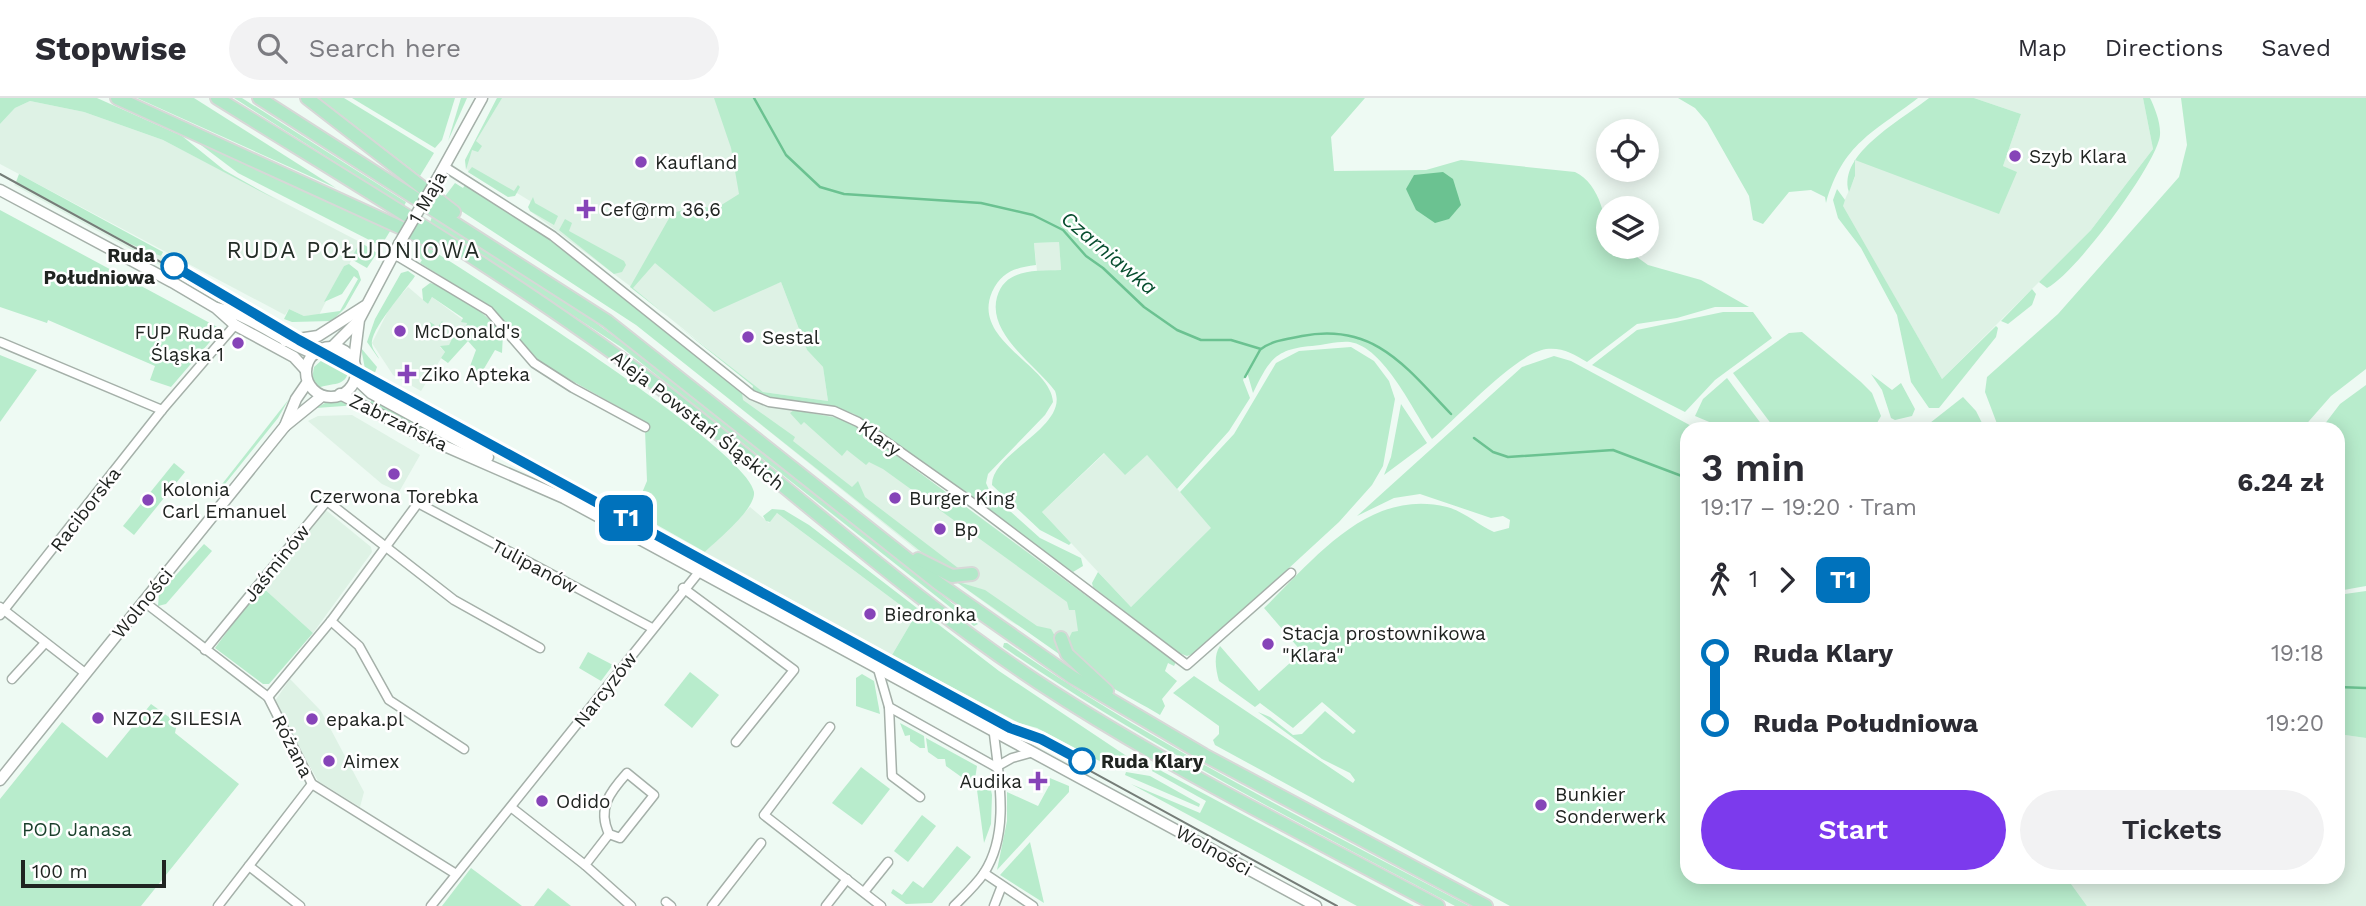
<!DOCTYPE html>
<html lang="en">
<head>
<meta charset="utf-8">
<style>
	:root { --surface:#fff; --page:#f2f2f3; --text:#2b2b33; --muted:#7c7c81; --line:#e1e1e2; --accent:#7c3aed }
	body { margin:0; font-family:"Work Sans",sans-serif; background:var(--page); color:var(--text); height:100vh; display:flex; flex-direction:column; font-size:26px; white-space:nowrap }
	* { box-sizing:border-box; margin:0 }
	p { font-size:23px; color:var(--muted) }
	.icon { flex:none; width:38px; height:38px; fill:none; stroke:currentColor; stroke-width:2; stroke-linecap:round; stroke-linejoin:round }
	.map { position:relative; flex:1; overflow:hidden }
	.panel { position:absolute; left:1680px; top:324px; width:665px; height:462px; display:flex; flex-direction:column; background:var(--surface); border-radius:21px; box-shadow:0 4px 18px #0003 }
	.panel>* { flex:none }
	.badge { padding:0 14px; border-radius:10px; font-size:24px; line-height:46px }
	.fabs { position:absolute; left:1596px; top:21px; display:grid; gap:14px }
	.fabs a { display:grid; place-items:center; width:63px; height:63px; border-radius:50%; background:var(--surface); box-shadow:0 4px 18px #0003; font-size:35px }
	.scale { position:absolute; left:21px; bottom:18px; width:145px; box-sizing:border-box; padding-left:7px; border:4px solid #202421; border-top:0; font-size:19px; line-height:24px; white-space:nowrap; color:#202421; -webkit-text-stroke:5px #fff; paint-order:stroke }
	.map>.badge { position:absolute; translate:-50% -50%; box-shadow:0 0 0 4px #fff }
	.legs { display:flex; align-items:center; gap:10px; height:77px; padding:0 21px; font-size:23px }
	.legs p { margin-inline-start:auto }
	.summary { display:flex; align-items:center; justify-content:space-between; height:119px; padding:0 21px }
	h1 { font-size:38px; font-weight:600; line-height:52px }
	.button { display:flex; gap:14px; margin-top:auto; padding:14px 21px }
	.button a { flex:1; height:80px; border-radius:42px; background:var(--accent); color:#fff; font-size:28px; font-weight:600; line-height:80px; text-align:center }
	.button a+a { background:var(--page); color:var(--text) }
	ul { padding:0 21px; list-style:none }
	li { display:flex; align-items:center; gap:24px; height:70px; font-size:26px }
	li i { display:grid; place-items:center; width:10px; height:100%; margin:0 9px; background:currentColor }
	li i::after { content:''; width:18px; height:18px; margin:-9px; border:5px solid; border-radius:50%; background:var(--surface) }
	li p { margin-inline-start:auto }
	li:first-child i { background:linear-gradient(#0000 50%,currentColor 0) }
	li:last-child i { background:linear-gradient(currentColor 50%,#0000 0) }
	header { display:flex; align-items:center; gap:42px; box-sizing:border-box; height:98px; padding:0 35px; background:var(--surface); border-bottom:2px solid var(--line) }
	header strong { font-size:33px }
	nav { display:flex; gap:38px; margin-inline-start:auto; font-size:24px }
	.search { width:490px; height:63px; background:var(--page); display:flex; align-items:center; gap:18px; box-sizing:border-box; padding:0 24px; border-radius:38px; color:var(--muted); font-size:26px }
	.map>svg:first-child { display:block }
	.built { fill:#def2e5 }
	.green { fill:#b8eccc }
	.water { fill:#6bc291 }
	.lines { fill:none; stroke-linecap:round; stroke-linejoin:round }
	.stream { stroke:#6bc291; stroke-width:2.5 }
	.minor-casing { stroke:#a5b0a9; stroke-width:11 }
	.tertiary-casing { stroke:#a5b0a9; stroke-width:13 }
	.primary-casing { stroke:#d7d8d7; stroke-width:16 }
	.minor { stroke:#fff; stroke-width:8 }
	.tertiary { stroke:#fff; stroke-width:10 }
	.primary { stroke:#b1e8c8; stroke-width:12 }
	.tram { stroke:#757d78; stroke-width:2 }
	.tertiary-bridge-casing { stroke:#a5b0a9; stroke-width:13; stroke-linecap:butt }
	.tertiary-bridge { stroke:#fff; stroke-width:10 }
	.line-1-casing { stroke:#fff; stroke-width:16 }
	.line-1 { stroke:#0072bc; stroke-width:10 }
	.poi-dot { fill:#8644b8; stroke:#fff; stroke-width:2.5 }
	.stop-1-dot { fill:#fff; stroke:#0072bc; stroke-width:3.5 }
	.labels { text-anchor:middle; stroke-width:5; stroke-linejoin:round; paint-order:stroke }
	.poi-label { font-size:19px; fill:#202421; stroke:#fff; text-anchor:start }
	.street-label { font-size:19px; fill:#202421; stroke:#fff }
	.stop-label { font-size:19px; font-weight:bold; fill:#202421; stroke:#fff; text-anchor:end }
	.park-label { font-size:19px; fill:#1b402c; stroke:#fff }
	.water-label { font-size:21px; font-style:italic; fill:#074e2f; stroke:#fff }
	.quarter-label { font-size:23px; letter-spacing:2px; fill:#232c26; stroke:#fff }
</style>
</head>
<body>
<header>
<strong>Stopwise</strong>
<div class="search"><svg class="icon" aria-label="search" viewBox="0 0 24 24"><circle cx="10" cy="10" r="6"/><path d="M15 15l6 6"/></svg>Search here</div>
<nav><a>Map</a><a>Directions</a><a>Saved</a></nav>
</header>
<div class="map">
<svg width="2366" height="808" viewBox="0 0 2366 808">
	<rect width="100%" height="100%" fill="#eefaf3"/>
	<!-- built -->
	<g class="built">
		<polygon points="497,0 717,0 770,188 781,184 807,252 823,269 828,303 763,294 754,288 630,188 530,113 530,103 517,95 508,99 468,74 465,62"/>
		<polygon points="1974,0 2143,0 2153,51 2091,132 1942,281 1842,108 1855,79 1854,62 2016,74 2003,68 2021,16"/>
		<polygon points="30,3 84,14 163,42 360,144 349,167 344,168 319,217 304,218 289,211 285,217 0,66 0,26 15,10"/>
		<polygon points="17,83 128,145 158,156 225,194 265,220 483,339 481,343 263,224 14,87"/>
		<polygon points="1059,144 1061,172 1037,173 1034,145"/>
		<polygon points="408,189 428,206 432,199 467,225 463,235 449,247 440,249 445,254 421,293 393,277 372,245 390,209"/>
		<polygon points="742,295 768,308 829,317 850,324 1084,495 1076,560 1010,523 955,483 734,305"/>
		<polygon points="352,317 420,357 399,394 382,386 308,323 318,318"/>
		<polygon points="1105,355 1147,357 1212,430 1131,509 1042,414"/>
		<polygon points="570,387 968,604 965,608 568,391"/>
		<polygon points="750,409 769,425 777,415 915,518 892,557 705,454"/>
		<polygon points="327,413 371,449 372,454 313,535 261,488 322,414"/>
		<polygon points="290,581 321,613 364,694 360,709 318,683 287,627 275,603"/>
		<polygon points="2338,636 2366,640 2366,808 2087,808 2066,779 2338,779"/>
	</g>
	<!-- green -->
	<g class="green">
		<polygon points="0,0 97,0 182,38 224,72 277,102 163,42 84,14 30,3 15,10 0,26"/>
		<polygon points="137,0 194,0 336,90"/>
		<polygon points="234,0 242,0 406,104 404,108"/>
		<polygon points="319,0 344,0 434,55 420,78"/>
		<polygon points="352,0 455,0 442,42 435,50"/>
		<polygon points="461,0 467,0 448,43"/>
		<polygon points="497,0 502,0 476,43 482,48 478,54 472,52 466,72 465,62"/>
		<path d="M714,0H1365L1331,39L1334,73L1426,72L1461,62L1575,74C1600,85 1608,125 1608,149H1623L1648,167L1701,182L1749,209H1715L1677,220L1637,226L1587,264C1574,256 1562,249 1546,251C1515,256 1458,319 1432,341C1414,314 1384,249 1350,244C1338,243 1324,247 1312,248C1274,251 1269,263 1253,295L1247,274L1243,282L1250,300L1229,333L1177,391L1147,357L1125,377L1104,355L1042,414L1071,445L1069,447L1040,432L992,387C991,355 1069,329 1055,293C1035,266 987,236 997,199C1005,170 1036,173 1061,172L1059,144L1034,145L1036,167C1015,170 1002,173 992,194C971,243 1051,267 1053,304L1045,317L988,376L986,385L991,396L1040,440L1081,460L1083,468L1073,474L854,316C822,302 782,310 752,292L753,288L677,227L763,294L828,303L823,269L807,252L781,184L714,214L655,165L633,190L667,218L630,189L672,115L699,108L715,111L739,96L731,50Z"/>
		<path d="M1678,0H1918C1873,35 1843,45 1826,105L1825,99L1811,92L1789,94L1763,126L1753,122L1749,98L1707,24L1695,10Z"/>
		<path d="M1929,0H1974L2021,16L2003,68L2017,74L1999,116L1855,62V78L1849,94C1837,56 1903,21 1929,0Z"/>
		<path d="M2143,0H2150C2155,10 2163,30 2159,42C2150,74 2076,175 2047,190L2039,184L2091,132L2153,51Z"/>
		<polygon points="2181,0 2366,0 2366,271 2331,298 2302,331 1999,331 1985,294 1987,279 2058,216 2179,79 2187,47"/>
		<polygon points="185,35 392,130 381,148 238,75"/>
		<polygon points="472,69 514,93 518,87 520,89 515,98 508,99 468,74"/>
		<polygon points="19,76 163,154 161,158 128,145 16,84"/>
		<polygon points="455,85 463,90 465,87 556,145 742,295 743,302 795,339 793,343 852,389 858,383 865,399 962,473 956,475 934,464 636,227 443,101"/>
		<polygon points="1837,91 1845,102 1843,108 1942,281 1996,228 1998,230 1996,239 1939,310 1929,310 1911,284 1897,217 1861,150 1838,120 1833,102"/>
		<polygon points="533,99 535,105 558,118 554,127 530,113 528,109"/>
		<polygon points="0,112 221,231 171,289 150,282 155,268 48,222 47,225 0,209"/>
		<polygon points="432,119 584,216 681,288 978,526 974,528 621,249 430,124"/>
		<polygon points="565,121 572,125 569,133 624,163 626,167 622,174 614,176 559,132"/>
		<polygon points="360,144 377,155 367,170 351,161"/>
		<path d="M419,144C469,175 748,351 754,394C756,411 717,442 705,454L634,414L647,383L645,332L649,326L542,266L490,209L420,165L422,162L414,155Z"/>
		<polygon points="349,166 358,173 361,182 345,210 332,223 292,224 284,221 289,211 304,218 340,213 358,181 354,178 342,196 324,204 344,168"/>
		<path d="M408,173L415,178C406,192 369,232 372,247C373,253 378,257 379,261L367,244L375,221L401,175Z"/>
		<path d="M430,185C452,188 490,219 503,236L502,255L495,252L482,274L487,278L482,279L469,271L476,252L468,243L448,265L441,260L445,254L440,248L449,247L455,235H463L467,225L461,224L463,220L432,199L428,206L423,202L422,191Z"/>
		<polygon points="2032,191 2036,196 2032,207 2008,226 2001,223"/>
		<polygon points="1723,214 1753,214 1772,240 1715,282 1685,314 1592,267 1637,232"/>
		<polygon points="442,223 446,228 446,237 434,242 437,236 434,234 431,238 431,234 426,233 430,224 438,229"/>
		<polygon points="1802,234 1861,284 1872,295 1881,318 1877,325 1850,331 1775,331 1733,275 1789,235"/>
		<polygon points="1351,249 1374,263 1389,283 1395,301 1383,368 1372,387 1339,424 1198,554 1187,558 1179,555 1093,489 1092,485 1098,474 1131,509 1211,430 1180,394 1234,336 1276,265 1299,253"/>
		<polygon points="361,250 377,269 373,280 366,276"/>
		<polygon points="0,257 37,272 0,324"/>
		<path d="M1554,258L1571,263L1697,331H1687V779H2066L2087,808H1510L1215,647L1213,642L1219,636V628L1173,595L1194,578L1353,685L1355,682L1350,675L1322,661L1258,614L1270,619L1293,637L1302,636L1325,613L1353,636L1356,633L1322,604L1293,630L1260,605L1255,609L1219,583C1216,572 1213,558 1220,548L1259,593L1302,554L1264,510C1313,463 1368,389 1447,409C1465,414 1478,427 1494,434L1509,430L1510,422L1503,418L1491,420L1420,396L1394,400L1357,418L1522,269Z"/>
		<path d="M331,260L349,271C346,290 332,284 318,290L312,281L314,269L322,262Z"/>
		<polygon points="1871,276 1892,292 1901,285 1915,311 1912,318 1895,322 1891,320 1882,292"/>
		<polygon points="1727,280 1765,331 1726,331 1695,318 1703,301"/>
		<polygon points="2366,287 2366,488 2338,493 2338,331 2321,331 2340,306"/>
		<polygon points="1963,299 1976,313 1985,331 1928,331 1930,325"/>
		<polygon points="373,300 463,350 426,336 370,305"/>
		<polygon points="289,301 278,320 221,391 219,390"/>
		<polygon points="342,303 358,307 316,310 325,305"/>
		<polygon points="1401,306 1427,345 1384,377 1391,359"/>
		<path d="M794,312L843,321L863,333L1176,564L1174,568L1168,565L1165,573L1177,583L1162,601L1165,608L1160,617C1128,597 1083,580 1067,544L1072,534L1078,533L1075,512H1069L1067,504L883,371L869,364L866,367L847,352L842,358L804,324L801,327L790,315Z"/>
		<polygon points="174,365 185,374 134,437 123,428"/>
		<polygon points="567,390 965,608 964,610 578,399"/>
		<polygon points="772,411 784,412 809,427 999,573 1143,669 1105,666 1037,630 1019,625 892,557 915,518 777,415 770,424 766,423 763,418"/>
		<polygon points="204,446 212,453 166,506 158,508 159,496"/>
		<polygon points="955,483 985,492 1037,528 1051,531 1069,563"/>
		<polygon points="261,488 313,535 269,586 263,586 215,550"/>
		<polygon points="2366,493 2366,640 2338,636 2338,497"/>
		<path d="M1004,545H1007C1153,646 1312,725 1469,808H1455C1301,726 1146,647 1003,549Z"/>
		<polygon points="588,554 613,567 601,583 579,570"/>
		<polygon points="690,574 719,597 692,630 664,607"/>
		<polygon points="862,576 874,583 880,616 856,608 856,580"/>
		<polygon points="151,606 177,625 175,635 239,686 141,808 0,808 0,701 62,624 107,660"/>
		<polygon points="900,625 924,638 925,650 920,650 910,643 910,637 905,638"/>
		<polygon points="926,640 977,668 974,688 946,668 945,661 938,661 928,654"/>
		<polygon points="861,669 890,691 862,727 832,705"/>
		<polygon points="1154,669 1414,808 1357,808 1131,686 1200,715 1206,703 1152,673"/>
		<polygon points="1126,674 1150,678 1200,706 1199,709 1125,677"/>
		<polygon points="1045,678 1069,688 1069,694 997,772 1007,723 1007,694 1038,708 1050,686 1043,681"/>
		<polygon points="977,692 991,692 992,697 991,726 984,745"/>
		<polygon points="922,717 936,728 908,764 894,753"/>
		<polygon points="1030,744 1044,805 1000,777"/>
		<polygon points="957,748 971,759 932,805 906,806 891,795 893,791 902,797 913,783 923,790"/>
		<polygon points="471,770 522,808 442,808"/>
		<polygon points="548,790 571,808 534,808"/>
	</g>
	<!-- water -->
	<polygon class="water" points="1443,74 1453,81 1461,107 1449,121 1435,125 1416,112 1406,91 1414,77"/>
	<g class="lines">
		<!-- stream -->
		<g class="stream">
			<path d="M754,0L786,57L820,89L844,96L981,105L1033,117L1063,132L1086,158L1103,170L1144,209L1177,232L1201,242H1231L1261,251C1273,242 1288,241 1302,238C1374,224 1406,269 1451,316"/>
			<polyline points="1245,279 1260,252"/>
			<polyline points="1474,340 1493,354 1508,359 1613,352 1687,380"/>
			<polyline points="2338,589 2366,590"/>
		</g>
		<!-- minor casing -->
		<g class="minor-casing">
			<g id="minor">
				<polyline points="445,69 553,138 752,297 769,304 834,313 858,324 977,408 1187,567 1291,475"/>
				<polyline points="394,156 489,213 534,265 573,290 645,329"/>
				<polyline points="0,244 162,312"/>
				<polyline points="683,490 794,572 736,644"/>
				<polyline points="143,503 268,599 312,686 456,776"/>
				<polyline points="0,509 85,575"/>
				<polyline points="0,517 162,312 235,227"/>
				<polyline points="331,523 359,548 389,602 464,651"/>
				<polyline points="205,552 327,403 454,502 540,550"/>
				<polyline points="878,571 889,609 996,669"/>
				<polyline points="12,581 45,545"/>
				<polyline points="268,599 331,523 418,405 652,530"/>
				<polyline points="889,609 892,678 920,699"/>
				<polyline points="830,629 764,717 881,808"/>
				<polyline points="996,669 1012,660 1030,655"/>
				<path d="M627,675L654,697L620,740L609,736C597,710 610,694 627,675Z"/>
				<polyline points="512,710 585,767"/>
				<polyline points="609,736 585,767 631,808"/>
				<polyline points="249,768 300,808"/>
				<polyline points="984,775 1033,808"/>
				<polyline points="864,794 888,764"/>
				<polyline points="666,804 671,808"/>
				<polyline points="218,808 312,686"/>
				<polyline points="431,808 699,474"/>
				<polyline points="712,808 761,745"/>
				<polyline points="826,808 847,781"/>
				<path d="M954,808C964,798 976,787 984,775C1010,735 999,680 994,636"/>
				<polyline points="994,808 1001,790"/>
			</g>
		</g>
		<!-- tertiary casing -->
		<g class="tertiary-casing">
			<g id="tertiary">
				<polyline points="440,76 482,0"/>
				<polyline points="0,92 172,184 216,210 235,227 294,259 305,271"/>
				<path d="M217,210C252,218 282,244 315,256"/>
				<polyline points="285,243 318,238 365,208"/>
				<circle cx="331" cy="274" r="25"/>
				<polyline points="331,250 358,223"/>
				<polyline points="354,262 359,222 399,146"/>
				<polyline points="356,281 371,295 488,359"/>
				<polyline points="340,296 424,339 564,400 1316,808"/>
				<polyline points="285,328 296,301 307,285"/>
				<polyline points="0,682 285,328 322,298"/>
			</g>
		</g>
		<!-- primary casing -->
		<g class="primary-casing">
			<g id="primary">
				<polyline points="117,0 432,144"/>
				<path d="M217,0C365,92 516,181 655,286C785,384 904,496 1039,585C1167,669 1304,736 1438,808"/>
				<polyline points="259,0 607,223 938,485 1072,579 1204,657 1486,808"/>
				<polyline points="307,0 454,114"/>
				<polyline points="918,461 952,478 972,476"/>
				<polyline points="1061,540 1067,556 1107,593"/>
			</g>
		</g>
		<!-- minor -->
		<use href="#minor" class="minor"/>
		<!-- tertiary -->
		<use href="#tertiary" class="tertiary"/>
		<!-- primary -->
		<use href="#primary" class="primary"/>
		<!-- tram -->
		<polyline class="tram" points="0,76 1337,808"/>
		<!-- tertiary-bridge casing -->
		<g class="tertiary-bridge-casing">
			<polyline id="tertiary-bridge" points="399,146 440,76"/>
		</g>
		<!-- tertiary-bridge -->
		<use href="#tertiary-bridge" class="tertiary-bridge"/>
	</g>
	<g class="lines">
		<!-- line-1 casing -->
		<g class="line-1-casing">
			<polyline id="line-1" points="174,168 299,242 1010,630 1041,641 1082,663"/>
		</g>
		<!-- line-1 -->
		<use href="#line-1" class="line-1"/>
	</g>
	<!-- markers -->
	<g class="poi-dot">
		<circle cx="2015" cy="58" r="7"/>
		<circle cx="641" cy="64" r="7"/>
		<path d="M582.5 100.5h7v7h7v7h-7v7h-7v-7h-7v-7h7z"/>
		<circle cx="400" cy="233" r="7"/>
		<circle cx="748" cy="239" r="7"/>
		<circle cx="238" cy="245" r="7"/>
		<path d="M403.5 265.5h7v7h7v7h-7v7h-7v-7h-7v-7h7z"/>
		<circle cx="394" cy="376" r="7"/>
		<circle cx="895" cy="400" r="7"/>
		<circle cx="148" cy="402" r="7"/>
		<circle cx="940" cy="431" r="7"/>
		<circle cx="870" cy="516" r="7"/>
		<circle cx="1268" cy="546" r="7"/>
		<circle cx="98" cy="620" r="7"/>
		<circle cx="312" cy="621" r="7"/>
		<circle cx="329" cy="663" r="7"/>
		<path d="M1034.5 672.5h7v7h7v7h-7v7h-7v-7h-7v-7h7z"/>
		<circle cx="542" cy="703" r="7"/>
		<circle cx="1541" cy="707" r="7"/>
	</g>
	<g class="stop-1-dot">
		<circle cx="174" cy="168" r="12"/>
		<circle cx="1082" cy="663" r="12"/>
	</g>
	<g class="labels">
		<!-- poi labels -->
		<g class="poi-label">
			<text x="2029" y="65">Szyb Klara</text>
			<text x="655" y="71">Kaufland</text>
			<text x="600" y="118">Cef@rm 36,6</text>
			<text x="414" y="240">McDonald's</text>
			<text x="224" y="241" text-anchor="end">FUP Ruda<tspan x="224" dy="22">Śląska 1</tspan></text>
			<text x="762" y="246">Sestal</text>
			<text x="421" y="283">Ziko Apteka</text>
			<text x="162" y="398">Kolonia<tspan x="162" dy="22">Carl Emanuel</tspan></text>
			<text x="394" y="405" text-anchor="middle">Czerwona Torebka</text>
			<text x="909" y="407">Burger King</text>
			<text x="954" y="438">Bp</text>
			<text x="884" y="523">Biedronka</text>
			<text x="1282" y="542">Stacja prostownikowa<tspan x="1282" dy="22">"Klara"</tspan></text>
			<text x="112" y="627">NZOZ SILESIA</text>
			<text x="326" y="628">epaka.pl</text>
			<text x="343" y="670">Aimex</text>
			<text x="1022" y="690" text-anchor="end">Audika</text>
			<text x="1555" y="703">Bunkier<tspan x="1555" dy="22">Sonderwerk</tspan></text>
			<text x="556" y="710">Odido</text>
		</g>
		<!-- street labels -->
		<g class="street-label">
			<text transform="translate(427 99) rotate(-60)" y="7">1 Maja</text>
			<text transform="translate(698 322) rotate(38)" y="7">Aleja Powstań Śląskich</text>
			<text transform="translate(399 324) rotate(26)" y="7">Zabrzańska</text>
			<text transform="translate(880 340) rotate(35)" y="7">Klary</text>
			<text transform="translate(85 411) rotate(-52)" y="7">Raciborska</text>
			<text transform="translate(276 465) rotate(-51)" y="7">Jaśminów</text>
			<text transform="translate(535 468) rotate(28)" y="7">Tulipanów</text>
			<text transform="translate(142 505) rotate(-51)" y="7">Wolności</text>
			<text transform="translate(605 591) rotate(-52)" y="7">Narcyzów</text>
			<text transform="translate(293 648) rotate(63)" y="7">Różana</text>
			<text transform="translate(1214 752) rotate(29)" y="7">Wolności</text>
		</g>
		<!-- stop labels -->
		<g class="stop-label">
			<text x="155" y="164">Ruda<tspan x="155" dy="22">Południowa</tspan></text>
			<text x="1101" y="670" text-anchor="start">Ruda Klary</text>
		</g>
		<!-- park labels -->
		<g class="park-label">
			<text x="77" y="738">POD Janasa</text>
		</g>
		<!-- water labels -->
		<g class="water-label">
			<text transform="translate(1109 155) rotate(40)" y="7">Czarniawka</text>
		</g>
		<!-- quarter labels -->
		<g class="quarter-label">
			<text x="354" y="160">RUDA POŁUDNIOWA</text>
		</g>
	</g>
</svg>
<div class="fabs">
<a><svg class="icon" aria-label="locate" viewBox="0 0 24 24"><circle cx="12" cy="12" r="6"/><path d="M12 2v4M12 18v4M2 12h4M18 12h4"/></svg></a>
<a><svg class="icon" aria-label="layers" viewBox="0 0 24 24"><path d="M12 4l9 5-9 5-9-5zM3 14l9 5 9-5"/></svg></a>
</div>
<div class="scale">100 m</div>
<b class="badge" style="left:626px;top:420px;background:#0072bc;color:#fff">T1</b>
<section class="panel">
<div class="summary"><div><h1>3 min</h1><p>19:17 – 19:20 · Tram</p></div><b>6.24 zł</b></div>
<div class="legs"><svg class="icon" aria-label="walk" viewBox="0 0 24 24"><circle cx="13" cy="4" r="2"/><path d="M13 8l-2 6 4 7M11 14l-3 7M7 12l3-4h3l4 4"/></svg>1<svg class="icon" aria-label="forward" viewBox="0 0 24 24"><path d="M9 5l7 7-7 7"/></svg><b class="badge" style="background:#0072bc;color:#fff">T1</b></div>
<ul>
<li><i style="color:#0072bc"></i><b>Ruda Klary</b><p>19:18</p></li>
<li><i style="color:#0072bc"></i><b>Ruda Południowa</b><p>19:20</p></li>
</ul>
<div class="button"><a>Start</a><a>Tickets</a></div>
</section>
</div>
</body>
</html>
